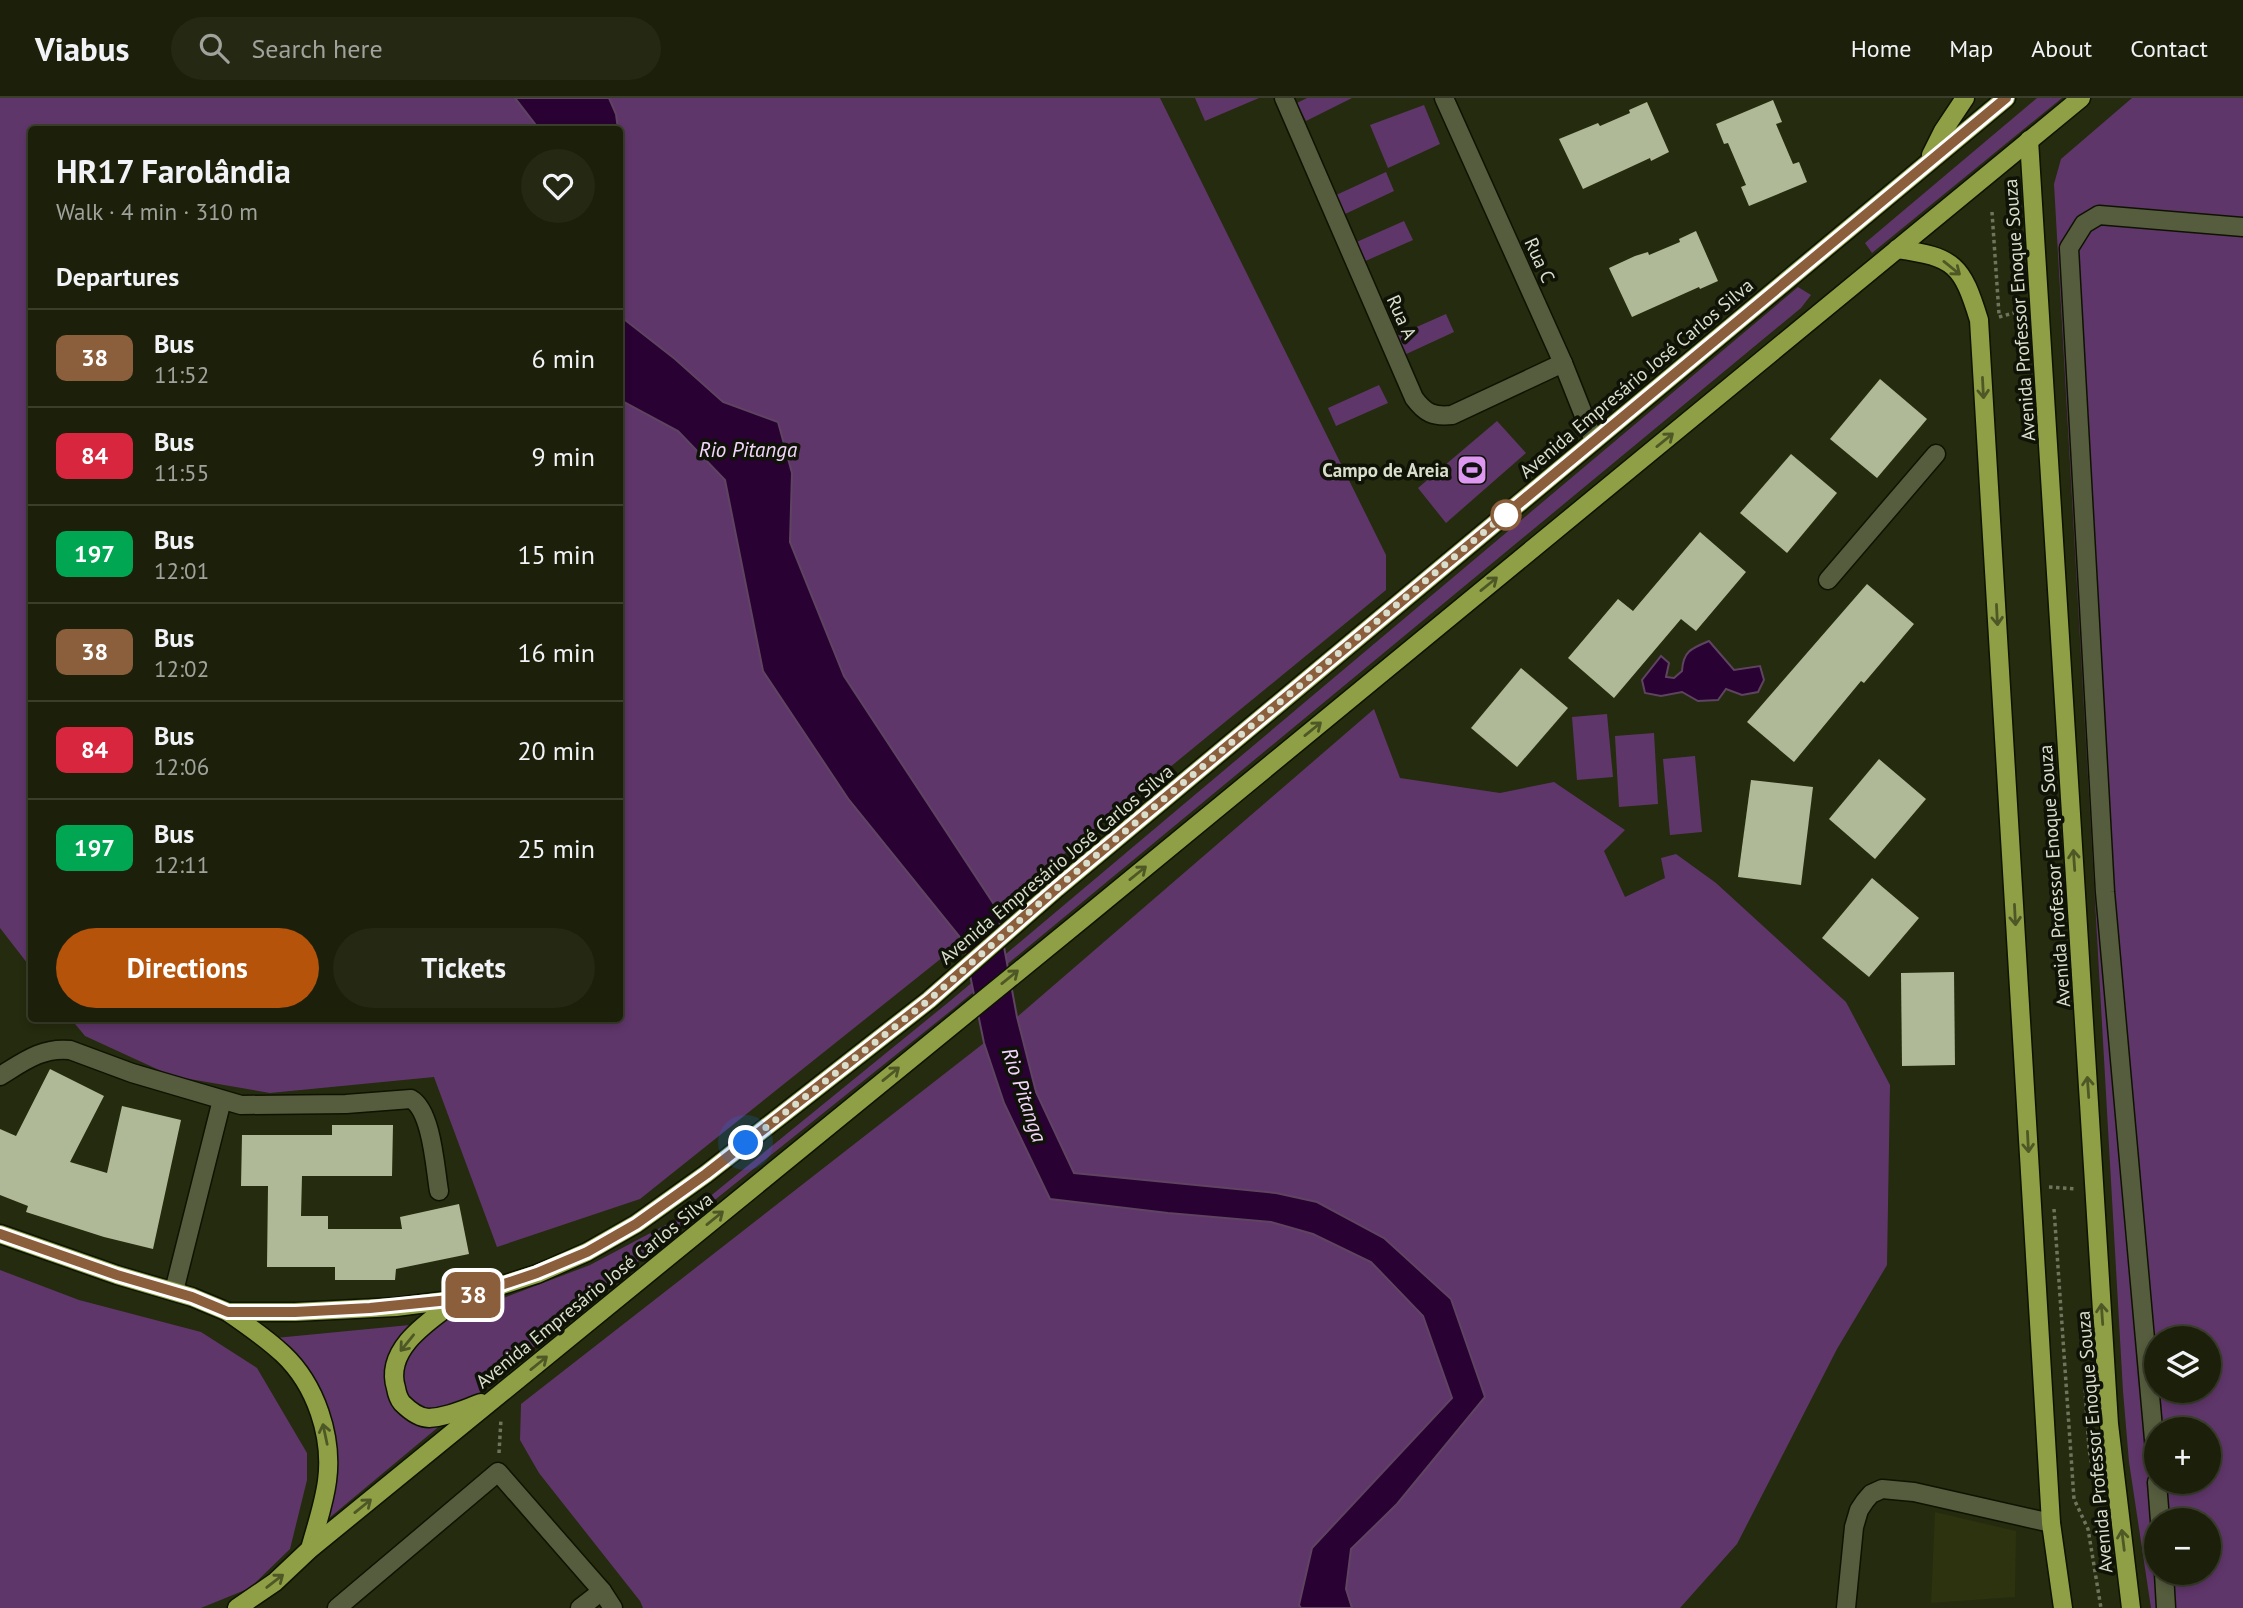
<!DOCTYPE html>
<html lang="en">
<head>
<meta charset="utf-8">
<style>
	:root { --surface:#1c200a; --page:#252813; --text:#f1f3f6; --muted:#a0a39c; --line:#3a3e2b; --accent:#b45309 }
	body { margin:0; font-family:"PT Sans",sans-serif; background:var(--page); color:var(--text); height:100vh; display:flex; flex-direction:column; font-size:26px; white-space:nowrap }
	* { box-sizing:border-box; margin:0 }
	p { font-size:23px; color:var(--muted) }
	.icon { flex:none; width:38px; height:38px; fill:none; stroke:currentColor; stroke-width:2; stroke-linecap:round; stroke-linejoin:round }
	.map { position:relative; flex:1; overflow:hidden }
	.panel { position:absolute; left:28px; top:28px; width:595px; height:896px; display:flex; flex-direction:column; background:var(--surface); border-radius:7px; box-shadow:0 4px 10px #0003,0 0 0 2px var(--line) }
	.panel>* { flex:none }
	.badge { padding:0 14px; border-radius:10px; font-size:24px; line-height:46px }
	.tools { position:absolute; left:2144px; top:1228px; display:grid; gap:14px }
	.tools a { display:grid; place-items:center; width:77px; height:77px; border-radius:50%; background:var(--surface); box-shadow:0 4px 10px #0003,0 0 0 2px var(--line); font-size:35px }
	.you { position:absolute; width:35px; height:35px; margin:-18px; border:5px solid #fff; border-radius:50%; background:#1a73e8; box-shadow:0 0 0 10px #1a73e833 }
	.map>.badge { position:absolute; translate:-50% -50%; box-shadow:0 0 0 4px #fff }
	h2 { padding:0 28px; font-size:26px; line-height:63px }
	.round { display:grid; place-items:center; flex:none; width:74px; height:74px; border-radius:37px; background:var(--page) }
	.overview { display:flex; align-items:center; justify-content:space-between; height:119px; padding:0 28px }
	h1 { font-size:33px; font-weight:800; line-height:52px }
	.primary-button { display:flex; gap:14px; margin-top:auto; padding:14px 28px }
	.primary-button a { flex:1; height:80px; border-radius:42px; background:var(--accent); color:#fff; font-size:28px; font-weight:800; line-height:80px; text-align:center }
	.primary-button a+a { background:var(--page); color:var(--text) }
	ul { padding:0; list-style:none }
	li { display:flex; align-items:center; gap:21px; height:98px; padding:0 28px; border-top:2px solid var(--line) }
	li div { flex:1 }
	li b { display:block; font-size:26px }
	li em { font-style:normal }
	li .badge { min-width:77px; font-weight:700; text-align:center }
	header { display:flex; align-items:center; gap:42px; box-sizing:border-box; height:98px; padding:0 35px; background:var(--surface); border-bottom:2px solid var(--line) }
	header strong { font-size:33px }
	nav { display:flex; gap:38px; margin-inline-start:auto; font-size:24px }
	.search { width:490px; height:63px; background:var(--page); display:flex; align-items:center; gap:18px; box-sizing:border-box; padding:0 24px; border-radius:38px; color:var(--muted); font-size:26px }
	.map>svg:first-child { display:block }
	.built { fill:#2c330e }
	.green { fill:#5f366a; fill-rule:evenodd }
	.water { fill:#290233; stroke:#5e4461; stroke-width:2 }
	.building { fill:#b0b997 }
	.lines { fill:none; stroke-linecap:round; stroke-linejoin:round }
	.minor-casing { stroke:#0e1300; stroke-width:21 }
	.major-casing { stroke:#0e1300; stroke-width:21 }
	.path { stroke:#6f745c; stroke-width:3.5; stroke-dasharray:3.5 3.5; stroke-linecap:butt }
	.minor { stroke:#565d3e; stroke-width:18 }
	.major { stroke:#8e9f45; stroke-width:18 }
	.oneway { stroke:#4e5826 }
	.line-casing { stroke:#fff; stroke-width:16 }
	.line { stroke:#8b5e3c; stroke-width:10 }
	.walk { stroke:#d9decc; stroke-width:7; stroke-dasharray:0 12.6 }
	.stop-dot { fill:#fff; stroke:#8b5e3c; stroke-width:3.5 }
	.labels { text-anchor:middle; stroke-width:7; stroke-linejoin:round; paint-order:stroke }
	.street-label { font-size:19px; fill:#d9decc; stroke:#0f1206 }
	.poi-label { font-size:19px; font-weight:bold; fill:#d9decc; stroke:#0f1206; text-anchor:end }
	.water-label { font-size:21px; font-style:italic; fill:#f3d6fc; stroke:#0f1206 }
</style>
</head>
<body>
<header>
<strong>Viabus</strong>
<div class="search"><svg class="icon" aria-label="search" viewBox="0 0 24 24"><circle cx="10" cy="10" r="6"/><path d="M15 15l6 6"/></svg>Search here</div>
<nav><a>Home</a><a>Map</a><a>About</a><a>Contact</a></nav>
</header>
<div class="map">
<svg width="2243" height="1510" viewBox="0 0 2243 1510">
	<rect width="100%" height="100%" fill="#252b0e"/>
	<!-- built -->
	<polygon class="built" points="1935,1414 2016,1433 2015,1499 1931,1505"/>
	<!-- green -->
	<g class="green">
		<polygon points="0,0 515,0 539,31 32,32 31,870 0,830"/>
		<polygon points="609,0 1160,0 1386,457 1386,492 997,811 844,578 790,444 792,375 778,325 723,304 675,261 620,218 620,106 623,92 620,32 618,31 616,16"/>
		<polygon points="1195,0 1259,0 1205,23"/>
		<polygon points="1307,0 1352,0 1306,23 1297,5"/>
		<polygon points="2037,0 2062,0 1872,155 1865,145"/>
		<path d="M2132,0H2243V1510H2151L2129,1364L2123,1293L2054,86L2061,61ZM2156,1241H2208V1293H2156ZM2156,1332H2208V1384H2156ZM2156,1423H2208V1475H2156Z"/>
		<polygon points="1424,7 1440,46 1388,70 1370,27"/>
		<polygon points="1386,74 1394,93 1343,117 1334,98"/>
		<polygon points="1404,123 1413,142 1361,165 1352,146"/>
		<polygon points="1798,189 1811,197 1801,210 953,911 605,1190 328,1421 331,1342 318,1299 265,1241 441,1224 590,1167 692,1113 950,903"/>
		<polygon points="1446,216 1454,234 1402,258 1394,239"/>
		<polygon points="1379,287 1388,305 1336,328 1328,310"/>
		<polygon points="620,302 678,333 725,382 763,574 963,843 640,1101 497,1149 434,979 270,995 172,978 85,938 71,921 620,920"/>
		<polygon points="1497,323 1526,355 1446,425 1418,390"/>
		<polygon points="1374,611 1400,680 1500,695 1554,684 1625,732 1604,753 1625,799 1665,780 1661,760 1676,756 1716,785 1846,904 1890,987 1887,1167 1837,1251 1737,1446 1680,1510 1352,1510 1346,1491 1351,1451 1397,1406 1485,1299 1451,1201 1317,1104 1276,1095 1074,1075 1036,994 1017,919"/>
		<polygon points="1607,616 1613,679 1577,682 1572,619"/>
		<polygon points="1654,635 1658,706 1619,709 1615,638"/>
		<polygon points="1695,658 1702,734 1670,737 1663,661"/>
		<polygon points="984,945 1004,1005 1050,1101 1168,1115 1271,1124 1313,1136 1371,1164 1423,1218 1452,1300 1389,1370 1299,1506 1301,1510 643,1510 640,1503 539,1375 520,1342 521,1306"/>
		<polygon points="0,1172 79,1202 201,1234 257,1270 307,1355 307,1382 290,1451 250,1490 201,1510 0,1510"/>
	</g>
	<!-- water -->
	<g class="water">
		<polygon points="515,0 609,0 616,16 618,31 539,31"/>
		<polygon points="620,218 675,261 723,304 778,324 792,375 790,444 844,578 997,811 1017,919 1036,994 1074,1075 1276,1095 1317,1104 1384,1140 1451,1201 1485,1299 1397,1406 1351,1451 1346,1491 1352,1510 1301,1510 1299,1507 1312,1450 1452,1300 1423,1218 1371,1164 1313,1136 1271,1124 1168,1115 1050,1101 1004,1005 984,945 963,843 849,702 763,573 725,382 678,333 620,302"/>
		<path d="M1709,543L1734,572L1760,568L1764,582L1758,594L1742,597L1726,591L1718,602L1698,603L1682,594L1661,598L1645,595L1642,582L1661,558L1669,565L1666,579L1674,580L1682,573C1683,553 1692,550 1709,543Z"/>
	</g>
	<!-- building -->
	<g class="building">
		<polygon points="1773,2 1782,24 1776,26 1793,66 1799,64 1807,84 1749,108 1741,89 1746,87 1728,45 1724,46 1716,26"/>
		<polygon points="1647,4 1669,54 1651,63 1650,60 1583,91 1559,41 1598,25 1600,28 1630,15 1629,12"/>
		<polygon points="1696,133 1718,183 1700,191 1699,189 1632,219 1609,170 1635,158 1648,154 1649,157 1680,144 1679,141"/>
		<polygon points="1880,281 1927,321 1877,380 1830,341"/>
		<polygon points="1791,356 1837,395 1787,455 1740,415"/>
		<polygon points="1700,434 1746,474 1696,533 1681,521 1614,600 1568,560 1618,501 1633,513"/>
		<polygon points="1867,486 1914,526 1864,585 1861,583 1794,664 1747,624"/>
		<polygon points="1521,570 1568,610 1517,669 1471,630"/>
		<polygon points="1879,661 1926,701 1875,761 1829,721"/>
		<polygon points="1751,682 1813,689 1801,787 1738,779"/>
		<polygon points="1872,780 1919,820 1869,879 1822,840"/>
		<polygon points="1954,874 1955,967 1902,968 1901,875"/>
		<polygon points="50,971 104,998 70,1064 107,1075 122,1008 181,1022 153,1151 104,1139 26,1114 28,1108 0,1097 0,1031 16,1038"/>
		<polygon points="332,1027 393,1027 392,1078 302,1078 301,1118 328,1118 328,1131 402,1131 400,1119 459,1106 469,1156 396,1171 395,1182 335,1182 335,1169 267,1169 268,1088 241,1088 242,1037 332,1037"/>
	</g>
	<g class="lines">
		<!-- minor casing -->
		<g class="minor-casing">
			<g id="minor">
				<path d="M1284,0L1414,300C1425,315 1433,319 1452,317L1563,265"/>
				<polyline points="1444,0 1563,265 1594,343"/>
				<polyline points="1828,482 1936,356"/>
				<path d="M0,978C23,964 42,949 70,952L132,975L241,1007L346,1006L411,1001C432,1013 435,1070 439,1093"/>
				<polyline points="174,1193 222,1002"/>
				<polyline points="2156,1364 2105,794 2069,150 2084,126 2099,117 2243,129"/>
				<polyline points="2157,1384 2160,1423"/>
				<polyline points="2164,1475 2166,1510"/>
				<polyline points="337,1510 498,1374 602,1493 613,1510"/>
				<polyline points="580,1510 602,1493"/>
				<polyline points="1846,1510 1854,1429 1859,1412 1865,1403 1871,1396 1882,1391 1914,1394 2051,1425"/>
			</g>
		</g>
		<!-- major casing -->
		<g class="major-casing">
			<g id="major">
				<polyline points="2029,42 2109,1326 2131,1510"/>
				<polyline points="1931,57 1943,33 1965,0"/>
				<path d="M1897,151C1955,159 1962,167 1979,222L2051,1425L2063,1510"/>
				<polyline points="0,1136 117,1177 192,1199 228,1214 295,1214 396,1209 459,1201 537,1176 587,1154 636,1126 706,1076 929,902 1057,790 2006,0"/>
				<path d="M456,1203C429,1223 384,1251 396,1290C397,1296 398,1300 402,1305C409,1312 419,1320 429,1320C448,1319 464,1311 481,1305"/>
				<path d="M228,1214C247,1227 266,1240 283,1256C316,1287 333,1339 327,1383C324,1406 316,1429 310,1451"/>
				<polyline points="237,1510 275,1484 310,1451 1085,819 2081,0"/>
			</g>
		</g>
		<!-- path -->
		<g class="path">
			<polyline points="1992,114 1999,216"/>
			<polyline points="1999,219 2021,213"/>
			<polyline points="2049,1089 2076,1091"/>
			<polyline points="2054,1111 2074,1401 2088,1431 2101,1510"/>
			<polyline points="2085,1291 2089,1351 2094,1380"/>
			<polyline points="499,1355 501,1321"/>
		</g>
		<!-- minor -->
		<use href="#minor" class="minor"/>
		<!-- major -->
		<use href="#major" class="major"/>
	</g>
	<!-- one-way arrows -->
	<defs><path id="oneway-shaft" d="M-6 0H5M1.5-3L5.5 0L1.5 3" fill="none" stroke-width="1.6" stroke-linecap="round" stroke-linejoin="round" transform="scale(1.75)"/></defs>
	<g class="oneway">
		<use href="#oneway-shaft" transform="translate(1952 170) rotate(39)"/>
		<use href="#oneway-shaft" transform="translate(1983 290) rotate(87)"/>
		<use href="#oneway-shaft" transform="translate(1665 342) rotate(-39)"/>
		<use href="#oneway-shaft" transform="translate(1489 486) rotate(-39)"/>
		<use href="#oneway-shaft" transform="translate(1997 517) rotate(87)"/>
		<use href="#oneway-shaft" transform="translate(1313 631) rotate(-39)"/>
		<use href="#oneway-shaft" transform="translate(2074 762) rotate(-94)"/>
		<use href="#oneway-shaft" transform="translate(1138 775) rotate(-39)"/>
		<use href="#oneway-shaft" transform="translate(2015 817) rotate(87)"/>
		<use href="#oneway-shaft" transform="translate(1010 879) rotate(-39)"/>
		<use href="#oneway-shaft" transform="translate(891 976) rotate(-39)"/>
		<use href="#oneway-shaft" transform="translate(2088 989) rotate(-94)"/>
		<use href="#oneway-shaft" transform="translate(2028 1044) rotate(87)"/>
		<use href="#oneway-shaft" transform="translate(715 1120) rotate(-39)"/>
		<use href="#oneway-shaft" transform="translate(2102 1216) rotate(-94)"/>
		<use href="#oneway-shaft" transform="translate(407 1245) rotate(129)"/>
		<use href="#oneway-shaft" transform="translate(539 1265) rotate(-39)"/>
		<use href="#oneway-shaft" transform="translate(325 1336) rotate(-102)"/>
		<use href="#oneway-shaft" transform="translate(363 1408) rotate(-39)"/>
		<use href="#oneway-shaft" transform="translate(2123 1442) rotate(-97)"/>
		<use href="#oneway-shaft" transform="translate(275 1483) rotate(-38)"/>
	</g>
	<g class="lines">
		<!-- line casing -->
		<g class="line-casing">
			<polyline id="line" points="0,1136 117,1177 192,1199 228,1214 295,1214 370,1210 459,1201 537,1175 587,1154 636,1126 706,1076 929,902 1057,790 2006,0"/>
		</g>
		<!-- line -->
		<use href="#line" class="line"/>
		<!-- walk -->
		<polyline class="walk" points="746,1045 929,902 1057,790 1508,414 1506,417"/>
	</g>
	<!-- icons -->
	<defs>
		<g id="stadium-square" transform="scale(1.575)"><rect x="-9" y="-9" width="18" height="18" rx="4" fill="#de98f2" stroke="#0f1206"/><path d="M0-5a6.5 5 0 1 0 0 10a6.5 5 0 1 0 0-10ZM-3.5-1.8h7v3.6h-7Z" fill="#111"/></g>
	</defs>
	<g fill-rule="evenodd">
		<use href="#stadium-square" x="1472" y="372"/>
	</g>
	<!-- markers -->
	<circle class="stop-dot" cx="1506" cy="417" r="14"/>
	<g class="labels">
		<!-- street labels -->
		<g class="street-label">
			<text transform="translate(1540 162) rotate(66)" y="7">Rua C</text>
			<text transform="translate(2019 212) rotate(-94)" y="7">Avenida Professor Enoque Souza</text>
			<text transform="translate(1402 219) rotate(66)" y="7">Rua A</text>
			<text transform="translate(1636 280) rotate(-40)" y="7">Avenida Empresário José Carlos Silva</text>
			<text transform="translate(1056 766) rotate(-40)" y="7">Avenida Empresário José Carlos Silva</text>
			<text transform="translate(2054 778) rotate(-94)" y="7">Avenida Professor Enoque Souza</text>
			<text transform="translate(594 1192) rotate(-39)" y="7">Avenida Empresário José Carlos Silva</text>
			<text transform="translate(2094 1344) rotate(-95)" y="7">Avenida Professor Enoque Souza</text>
		</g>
		<!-- poi labels -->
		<g class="poi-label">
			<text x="1449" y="379">Campo de Areia</text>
		</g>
		<!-- water labels -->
		<g class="water-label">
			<text x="748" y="359">Rio Pitanga</text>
			<text transform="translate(1024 997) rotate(71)" y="7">Rio Pitanga</text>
		</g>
	</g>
</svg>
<div class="tools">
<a><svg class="icon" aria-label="layers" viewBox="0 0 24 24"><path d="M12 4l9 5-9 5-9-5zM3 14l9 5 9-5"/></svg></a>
<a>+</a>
<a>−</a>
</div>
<div class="you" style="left:746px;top:1045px"></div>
<b class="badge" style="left:473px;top:1197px;background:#8b5e3c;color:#fff">38</b>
<section class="panel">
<div class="overview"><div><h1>HR17 Farolândia</h1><p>Walk · 4 min · 310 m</p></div><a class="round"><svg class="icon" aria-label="heart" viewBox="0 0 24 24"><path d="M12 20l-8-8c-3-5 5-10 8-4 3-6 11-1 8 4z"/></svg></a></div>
<h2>Departures</h2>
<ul>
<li><span class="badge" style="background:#8b5e3c;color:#fff">38</span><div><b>Bus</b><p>11:52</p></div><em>6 min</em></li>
<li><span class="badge" style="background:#d7263d;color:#fff">84</span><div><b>Bus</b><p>11:55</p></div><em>9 min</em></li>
<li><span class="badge" style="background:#00a651;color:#fff">197</span><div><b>Bus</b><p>12:01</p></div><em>15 min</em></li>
<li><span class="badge" style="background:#8b5e3c;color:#fff">38</span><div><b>Bus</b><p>12:02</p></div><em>16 min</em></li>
<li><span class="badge" style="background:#d7263d;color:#fff">84</span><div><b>Bus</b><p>12:06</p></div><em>20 min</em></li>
<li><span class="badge" style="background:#00a651;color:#fff">197</span><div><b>Bus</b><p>12:11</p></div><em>25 min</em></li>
</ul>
<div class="primary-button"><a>Directions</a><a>Tickets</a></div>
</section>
</div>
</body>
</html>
